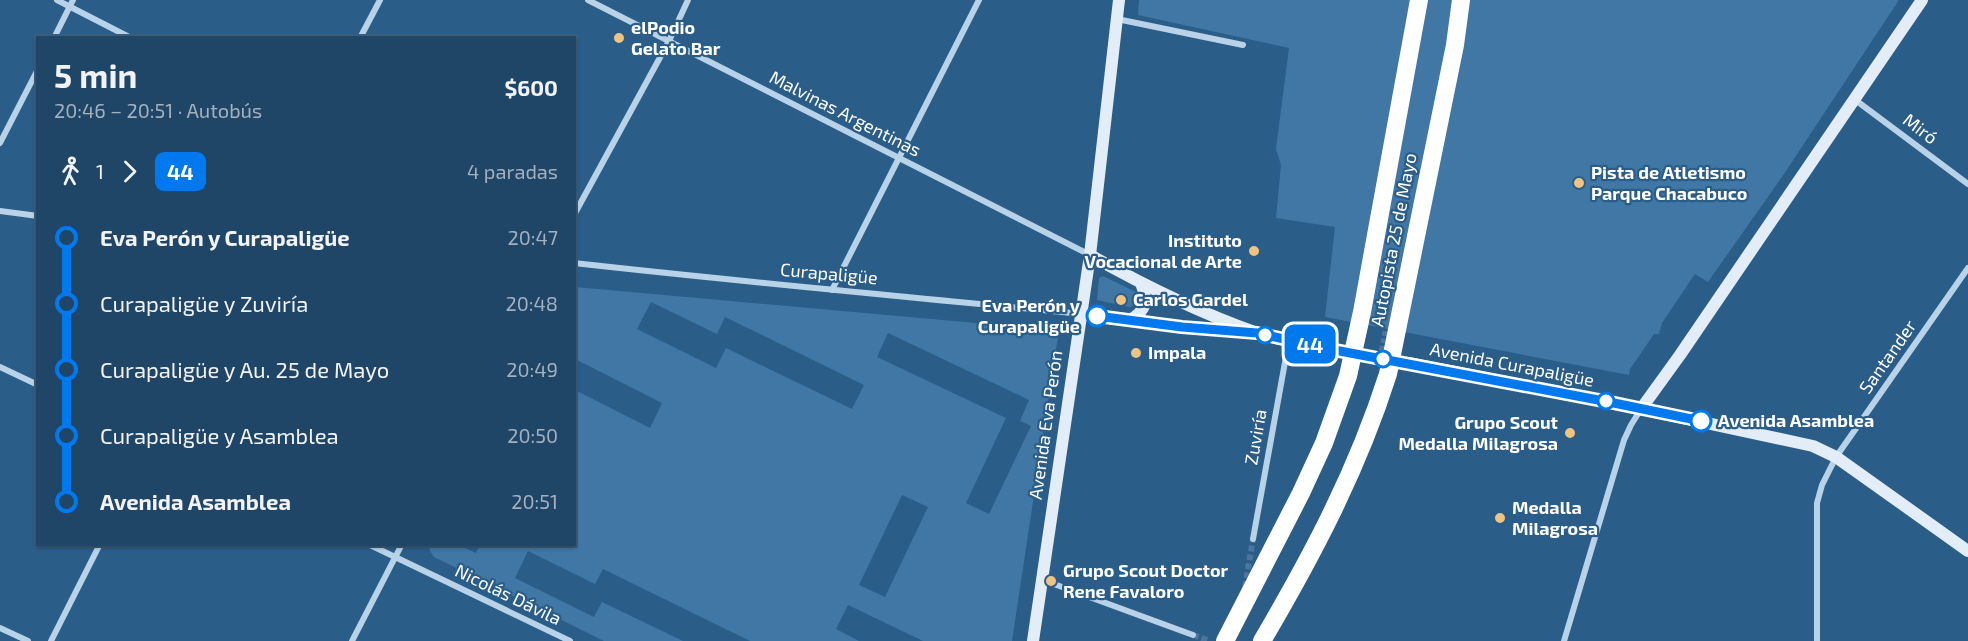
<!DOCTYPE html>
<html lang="es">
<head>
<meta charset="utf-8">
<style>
	:root { --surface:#204667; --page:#284d6d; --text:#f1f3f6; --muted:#a2b1c0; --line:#3d5e7b }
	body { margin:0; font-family:"Exo 2",sans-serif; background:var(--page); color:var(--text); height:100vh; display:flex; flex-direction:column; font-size:22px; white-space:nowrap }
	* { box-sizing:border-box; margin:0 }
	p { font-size:20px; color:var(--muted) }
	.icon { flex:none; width:33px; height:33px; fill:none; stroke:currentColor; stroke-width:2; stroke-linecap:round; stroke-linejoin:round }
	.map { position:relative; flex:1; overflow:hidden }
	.details { position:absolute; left:36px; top:36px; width:540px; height:510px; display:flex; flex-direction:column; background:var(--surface); border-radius:0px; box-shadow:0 2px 4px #0004,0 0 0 2px var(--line) }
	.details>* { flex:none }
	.badge { padding:0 12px; border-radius:9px; font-size:21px; line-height:39px }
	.map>.badge { position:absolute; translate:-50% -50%; box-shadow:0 0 0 3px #fff }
	.legs { display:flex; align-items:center; gap:9px; height:66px; padding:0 18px; font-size:20px }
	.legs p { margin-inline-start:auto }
	.head { display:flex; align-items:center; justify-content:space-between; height:102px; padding:0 18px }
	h1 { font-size:33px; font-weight:700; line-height:45px }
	ul { padding:0 18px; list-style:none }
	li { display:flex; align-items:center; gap:21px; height:66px; font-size:22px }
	li i { display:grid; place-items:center; width:9px; height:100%; margin:0 8px; background:currentColor }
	li i::after { content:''; width:15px; height:15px; margin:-8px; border:4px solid; border-radius:50%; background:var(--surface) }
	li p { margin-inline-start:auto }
	li:first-child i { background:linear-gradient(#0000 50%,currentColor 0) }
	li:last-child i { background:linear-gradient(currentColor 50%,#0000 0) }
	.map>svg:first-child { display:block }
	.green { fill:#4077a5; fill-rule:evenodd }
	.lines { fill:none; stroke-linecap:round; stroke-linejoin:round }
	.pedestrian-tunnel { stroke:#4b759b; stroke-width:5; stroke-dasharray:5 2.5; stroke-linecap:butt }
	.minor-tunnel { stroke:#4b759b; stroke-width:6; stroke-dasharray:6 3; stroke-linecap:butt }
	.secondary-tunnel { stroke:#4b759b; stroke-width:12; stroke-dasharray:12 6; stroke-linecap:butt }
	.minor { stroke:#b8d3e8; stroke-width:6 }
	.secondary { stroke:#e2edf8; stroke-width:12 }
	.motorway { stroke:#fff; stroke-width:18 }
	.line-1-casing { stroke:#fff; stroke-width:14 }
	.line-1 { stroke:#0079ef; stroke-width:9 }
	.poi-dot { fill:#eec480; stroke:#2b5d89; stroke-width:2 }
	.stop-1-dot { fill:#fff; stroke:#0079ef; stroke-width:3 }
	.labels { text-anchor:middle; stroke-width:4.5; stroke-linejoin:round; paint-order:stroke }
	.poi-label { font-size:18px; font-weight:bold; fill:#fff; stroke:#2b5d89; text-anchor:start }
	.street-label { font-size:18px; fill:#fff; stroke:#2b5d89 }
	.stop-label { font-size:18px; font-weight:bold; fill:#fff; stroke:#2b5d89; text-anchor:end }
</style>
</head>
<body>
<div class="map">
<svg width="1968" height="641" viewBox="0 0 1968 641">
	<rect width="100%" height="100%" fill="#2b5d89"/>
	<!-- green -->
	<g class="green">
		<polygon points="1139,0 1899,0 1784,174 1708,282 1695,274 1662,323 1659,334 1654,334 1630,369 1629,375 1325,317 1335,227 1276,218 1281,165 1276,149 1289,48 1138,15"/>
		<polygon points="1103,276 1136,292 1133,306 1129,307 1097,300 1099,278"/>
		<path d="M575,287L1055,330L1058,336L1012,641H923L848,605L836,629L859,641H750L603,569L595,584L528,551L515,578L594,617L602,602L683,641H604L434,557L430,551L429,545H458L476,553L480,545L574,544L575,390L650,428L662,403L575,359ZM651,302L717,334L725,317L864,385L852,409L726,348L716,368L637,329ZM888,333L1029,400L1020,421L1031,426L989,514L966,503L1006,418L877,357ZM902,495L928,507L885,597L859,585Z"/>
	</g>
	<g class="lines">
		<!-- pedestrian-tunnel -->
		<polyline class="pedestrian-tunnel" points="1380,358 1402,243"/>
		<!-- minor-tunnel -->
		<g class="minor-tunnel">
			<polyline points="1245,587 1253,539"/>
			<polyline points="1193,635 1210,641"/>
		</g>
		<!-- secondary-tunnel -->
		<polyline class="secondary-tunnel" points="1324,348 1408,363"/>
		<!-- minor -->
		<g class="minor">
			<polyline points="57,0 131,38"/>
			<polyline points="588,0 1090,255"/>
			<polyline points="1117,19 1243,45"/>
			<polyline points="54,38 73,0"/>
			<polyline points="360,38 380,0"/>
			<polyline points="1854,99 1968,184"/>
			<polyline points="0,143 38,69"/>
			<polyline points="0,211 38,216"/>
			<polyline points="574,215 669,41 688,0"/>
			<path d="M574,263C743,282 912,297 1081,314"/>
			<polyline points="832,290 979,0"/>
			<polyline points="0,367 38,385"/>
			<polyline points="1253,539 1289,340"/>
			<polyline points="368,544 570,641"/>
			<polyline points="1043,580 1193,635"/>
			<polyline points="0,628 28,641"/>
			<polyline points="51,641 100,544"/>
			<polyline points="352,641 402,544"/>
			<polyline points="1564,641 1624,440 1631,425 1641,409"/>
			<polyline points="1817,641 1817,503 1822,485 1836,457 1968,268"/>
		</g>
		<!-- secondary -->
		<g class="secondary">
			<path d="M1090,255C1143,285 1198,312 1257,333C1278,340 1302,343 1324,348"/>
			<polyline points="1081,314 1182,327 1244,332"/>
			<path d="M1130,320C1147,310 1148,301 1141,283"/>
			<polyline points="1408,363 1614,403 1813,446 1836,457 1968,551"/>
			<polyline points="1641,409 1680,355 1922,0"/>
			<polyline points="1033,641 1090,255 1119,0"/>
		</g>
		<!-- motorway -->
		<g class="motorway">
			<polyline points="1225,641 1301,493 1324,443 1348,376 1362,312 1419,0"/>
			<path d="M1262,641C1313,554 1357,471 1388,374L1455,45L1461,0"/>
		</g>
	</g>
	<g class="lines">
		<!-- line-1 casing -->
		<g class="line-1-casing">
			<polyline id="line-1" points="1097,316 1182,327 1257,333 1324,348 1614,403 1701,421"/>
		</g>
		<!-- line-1 -->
		<use href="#line-1" class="line-1"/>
	</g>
	<!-- markers -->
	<g class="poi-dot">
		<circle cx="619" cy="38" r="6"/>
		<circle cx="1579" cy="183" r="6"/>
		<circle cx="1254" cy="251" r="6"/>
		<circle cx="1121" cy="300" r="6"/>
		<circle cx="1136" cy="353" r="6"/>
		<circle cx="1570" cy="433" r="6"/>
		<circle cx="1500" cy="518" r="6"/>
		<circle cx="1051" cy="581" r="6"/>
	</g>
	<g class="stop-1-dot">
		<circle cx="1097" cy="316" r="10"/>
		<circle cx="1265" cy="335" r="8"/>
		<circle cx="1383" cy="359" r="8"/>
		<circle cx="1606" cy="401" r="8"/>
		<circle cx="1701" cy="421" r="10"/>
	</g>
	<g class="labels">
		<!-- poi labels -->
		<g class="poi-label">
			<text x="631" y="34">elPodio<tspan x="631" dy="21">Gelato Bar</tspan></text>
			<text x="1591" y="179">Pista de Atletismo<tspan x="1591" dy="21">Parque Chacabuco</tspan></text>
			<text x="1242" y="247" text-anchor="end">Instituto<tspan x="1242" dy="21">Vocacional de Arte</tspan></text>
			<text x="1133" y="306">Carlos Gardel</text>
			<text x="1148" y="359">Impala</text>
			<text x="1558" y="429" text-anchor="end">Grupo Scout<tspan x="1558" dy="21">Medalla Milagrosa</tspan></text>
			<text x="1512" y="514">Medalla<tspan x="1512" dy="21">Milagrosa</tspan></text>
			<text x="1063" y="577">Grupo Scout Doctor<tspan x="1063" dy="21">Rene Favaloro</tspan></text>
		</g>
		<!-- street labels -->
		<g class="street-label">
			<text transform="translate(845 114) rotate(27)" y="6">Malvinas Argentinas</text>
			<text transform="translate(1920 129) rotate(37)" y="6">Miró</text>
			<text transform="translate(1394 240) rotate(-79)" y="6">Autopista 25 de Mayo</text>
			<text transform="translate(829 274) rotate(5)" y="6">Curapaligüe</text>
			<text transform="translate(1888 357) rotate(-55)" y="6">Santander</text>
			<text transform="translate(1512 365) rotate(11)" y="6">Avenida Curapaligüe</text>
			<text transform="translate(1046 425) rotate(-82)" y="6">Avenida Eva Perón</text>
			<text transform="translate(1256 437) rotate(-80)" y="6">Zuviría</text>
			<text transform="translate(508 595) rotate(26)" y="6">Nicolás Dávila</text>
		</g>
		<!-- stop labels -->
		<g class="stop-label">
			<text x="1080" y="312">Eva Perón y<tspan x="1080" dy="21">Curapaligüe</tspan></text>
			<text x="1718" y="427" text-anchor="start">Avenida Asamblea</text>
		</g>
	</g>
</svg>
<b class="badge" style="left:1310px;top:344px;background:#0079ef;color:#fff">44</b>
<section class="details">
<div class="head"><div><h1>5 min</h1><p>20:46 – 20:51 · Autobús</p></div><b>$600</b></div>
<div class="legs"><svg class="icon" aria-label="walk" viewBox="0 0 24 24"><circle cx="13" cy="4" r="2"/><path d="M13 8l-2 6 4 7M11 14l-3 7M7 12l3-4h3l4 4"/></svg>1<svg class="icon" aria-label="forward" viewBox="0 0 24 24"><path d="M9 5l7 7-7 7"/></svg><b class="badge" style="background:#0079ef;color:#fff">44</b><p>4 paradas</p></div>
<ul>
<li><i style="color:#0079ef"></i><b>Eva Perón y Curapaligüe</b><p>20:47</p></li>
<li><i style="color:#0079ef"></i><span>Curapaligüe y Zuviría</span><p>20:48</p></li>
<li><i style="color:#0079ef"></i><span>Curapaligüe y Au. 25 de Mayo</span><p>20:49</p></li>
<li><i style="color:#0079ef"></i><span>Curapaligüe y Asamblea</span><p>20:50</p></li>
<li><i style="color:#0079ef"></i><b>Avenida Asamblea</b><p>20:51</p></li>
</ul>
</section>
</div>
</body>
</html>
